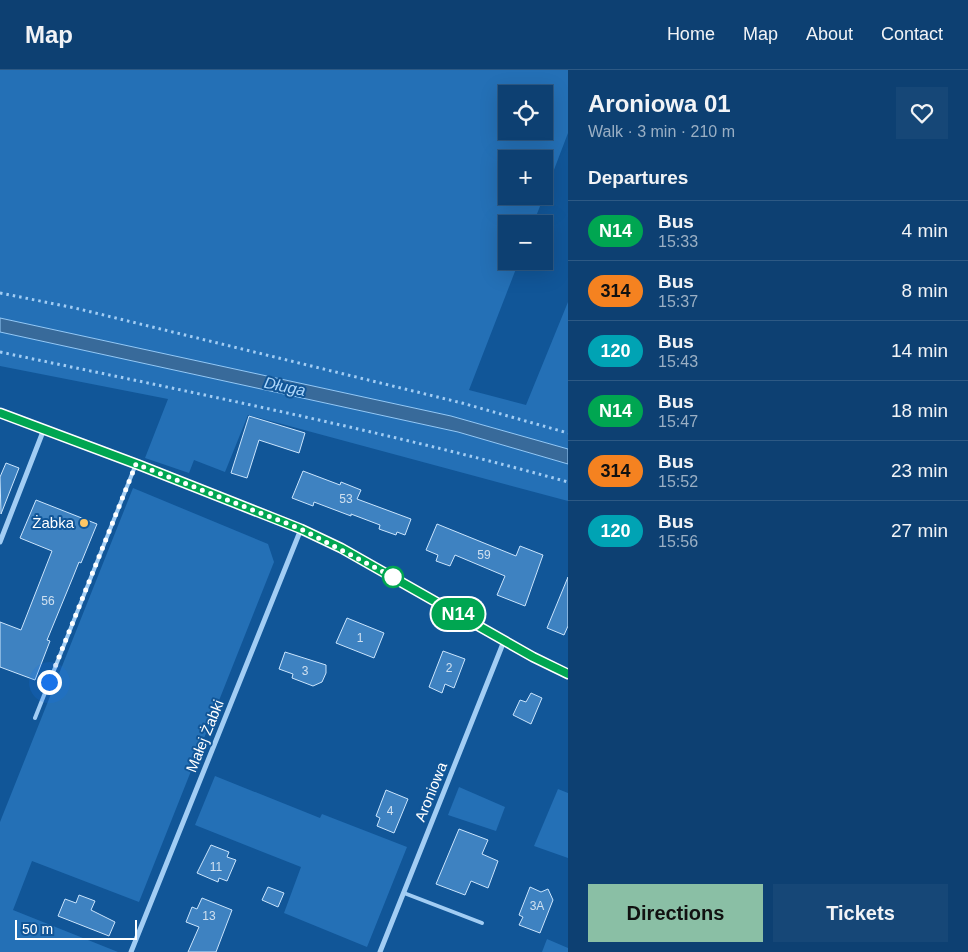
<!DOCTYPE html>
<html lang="en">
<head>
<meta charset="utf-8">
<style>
	:root { --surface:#0d4072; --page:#164777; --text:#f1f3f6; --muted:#9aafc4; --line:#2d5984; --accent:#8abfa5 }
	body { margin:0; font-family:Helvetica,sans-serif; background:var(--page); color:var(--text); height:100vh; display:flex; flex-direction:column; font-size:19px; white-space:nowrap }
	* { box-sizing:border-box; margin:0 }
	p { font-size:16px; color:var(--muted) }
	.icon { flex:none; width:28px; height:28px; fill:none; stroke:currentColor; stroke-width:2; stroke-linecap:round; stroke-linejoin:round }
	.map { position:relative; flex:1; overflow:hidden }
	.details { display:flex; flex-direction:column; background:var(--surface); width:400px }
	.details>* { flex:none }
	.badge { padding:0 10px; border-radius:16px; font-size:18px; line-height:32px }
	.controls { position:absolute; left:498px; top:15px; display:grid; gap:10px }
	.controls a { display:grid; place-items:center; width:55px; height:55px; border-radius:0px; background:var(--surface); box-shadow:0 5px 20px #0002,0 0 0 1px var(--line); font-size:25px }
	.scale { position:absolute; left:15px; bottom:12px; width:122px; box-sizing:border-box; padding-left:5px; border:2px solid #fff; border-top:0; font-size:14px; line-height:18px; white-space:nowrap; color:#fff; -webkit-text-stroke:4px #115698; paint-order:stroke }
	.you { position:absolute; width:25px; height:25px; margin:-12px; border:4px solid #fff; border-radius:50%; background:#1a73e8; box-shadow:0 0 0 8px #1a73e833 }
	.map>.badge { position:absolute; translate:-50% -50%; box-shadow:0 0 0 2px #fff }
	h2 { padding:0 20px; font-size:19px; line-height:45px }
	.round { display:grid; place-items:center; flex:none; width:52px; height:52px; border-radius:0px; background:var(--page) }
	.summary { display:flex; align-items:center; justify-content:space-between; height:85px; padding:0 20px }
	h1 { font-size:24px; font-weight:600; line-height:38px }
	.primary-button { display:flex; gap:10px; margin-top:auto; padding:10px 20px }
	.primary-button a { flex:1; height:58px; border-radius:0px; background:var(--accent); color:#111; font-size:20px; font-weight:600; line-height:58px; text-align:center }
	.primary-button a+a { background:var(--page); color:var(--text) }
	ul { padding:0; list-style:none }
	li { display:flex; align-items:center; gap:15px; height:60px; padding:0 20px; border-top:1px solid var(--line) }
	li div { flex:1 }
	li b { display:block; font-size:19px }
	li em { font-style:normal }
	li .badge { min-width:55px; font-weight:700; text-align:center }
	header { display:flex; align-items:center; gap:30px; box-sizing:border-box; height:70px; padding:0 25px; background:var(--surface); border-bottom:1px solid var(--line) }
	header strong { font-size:24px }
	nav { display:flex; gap:28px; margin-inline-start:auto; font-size:18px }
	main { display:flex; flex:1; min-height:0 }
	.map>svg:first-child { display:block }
	.green { fill:#2470b6; fill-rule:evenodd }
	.water { fill:#386a9a; stroke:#94c9f7 }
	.building { fill:#3e82c1; stroke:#cbe5fd }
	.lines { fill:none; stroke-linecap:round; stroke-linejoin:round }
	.path { stroke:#a2cdf4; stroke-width:3; stroke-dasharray:2.5 4; stroke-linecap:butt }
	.service { stroke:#a2cdf4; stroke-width:4 }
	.minor { stroke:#a2cdf4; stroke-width:5 }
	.tertiary { stroke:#a2cdf4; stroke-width:9 }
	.line-casing { stroke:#fff; stroke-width:11 }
	.line { stroke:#00a651; stroke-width:8 }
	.walk { stroke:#fff; stroke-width:5; stroke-dasharray:0 9 }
	.poi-dot { fill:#ffc765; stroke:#115698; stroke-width:2 }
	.stop-dot { fill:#fff; stroke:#00a651; stroke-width:2.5 }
	.labels { text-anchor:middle; stroke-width:4; stroke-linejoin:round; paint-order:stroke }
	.number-label { font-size:12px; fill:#cfe0f0 }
	.poi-label { font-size:15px; fill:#fff; stroke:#115698; text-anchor:end }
	.street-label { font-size:15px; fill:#fff; stroke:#115698 }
	.water-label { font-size:16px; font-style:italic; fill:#afd7fa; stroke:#115698 }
</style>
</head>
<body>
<header>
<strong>Map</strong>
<nav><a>Home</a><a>Map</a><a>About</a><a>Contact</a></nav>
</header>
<main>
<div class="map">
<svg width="568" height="882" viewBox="0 0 568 882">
	<rect width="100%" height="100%" fill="#115698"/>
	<!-- green -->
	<g class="green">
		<path d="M0,0H568V63L544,126V89H506V126H544L533,154H506V191H519L469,320L526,335L568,232V379L451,346L0,248ZM506,24H544V61H506Z"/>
		<polygon points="0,262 458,362 568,394 568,431 248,345 225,402 194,390 189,403 145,388 168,329 0,296"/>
		<polygon points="133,418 268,474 274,492 139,832 32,791 13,840 118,882 0,882 0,752"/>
		<polygon points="215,706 320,748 322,744 407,777 367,877 284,843 301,797 195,755"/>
		<polygon points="459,717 505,737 496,761 448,745"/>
		<polygon points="558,719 568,723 568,788 534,776"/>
		<polygon points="547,869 568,878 568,882 542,882"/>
	</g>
	<!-- water -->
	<polygon class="water" points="0,248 451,346 568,379 568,394 458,362 0,262"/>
	<!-- building -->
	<g class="building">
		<polygon points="249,346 305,363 299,383 259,370 247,408 231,403"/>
		<polygon points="6,393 19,398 1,444 0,407"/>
		<polygon points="303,401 340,415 341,412 361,420 357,429 411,449 405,465 397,462 396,465 379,459 380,455 351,444 351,446 314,432 313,436 292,428"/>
		<polygon points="36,430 97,454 81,493 79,492 73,507 47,570 50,571 35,610 0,597 0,552 21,560 52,481 20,468"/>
		<polygon points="437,454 516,486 520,476 543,485 525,536 497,525 505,506 455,485 450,496 436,491 438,485 426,480"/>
		<polygon points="568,507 568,556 564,565 547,558"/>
		<polygon points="347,548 384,563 374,588 336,573"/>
		<polygon points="443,581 465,589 454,618 445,614 442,623 429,617"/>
		<polygon points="285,582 326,595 326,603 322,612 313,616 292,608 293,604 279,599"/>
		<polygon points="531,623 542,628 531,654 513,645 520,630 526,632"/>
		<polygon points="386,720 408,729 394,763 377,756 380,748 376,746"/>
		<polygon points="459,759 488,770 482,784 498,791 488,818 471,811 465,825 436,814"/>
		<polygon points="211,775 229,782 227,787 236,790 227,811 219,808 218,812 197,803"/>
		<polygon points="268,817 284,823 278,837 262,830"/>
		<polygon points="530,817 541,822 548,819 553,830 540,863 519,855 523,847 519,845"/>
		<polygon points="79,825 95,831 91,840 115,852 109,866 58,846 65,829 76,833"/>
		<polygon points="202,828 232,840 216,882 188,882 199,857 186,852 192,837 197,839"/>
	</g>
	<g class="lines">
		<!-- path -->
		<g class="path">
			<polyline points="0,223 75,238 462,333 568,363"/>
			<path d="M0,282C190,322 381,360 568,412"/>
		</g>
		<!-- service -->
		<g class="service">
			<polyline points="35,648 136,394"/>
			<polyline points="404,823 482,853"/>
		</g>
		<!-- minor -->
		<g class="minor">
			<polyline points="0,472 44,359"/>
			<polyline points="131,882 301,459"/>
			<polyline points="380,882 504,571"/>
		</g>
		<!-- tertiary -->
		<polyline class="tertiary" points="0,343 139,395 301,459 341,478 533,587 568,604"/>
	</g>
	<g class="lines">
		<!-- line casing -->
		<g class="line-casing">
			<polyline id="line" points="0,343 139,395 301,459 341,478 533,587 568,604"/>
		</g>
		<!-- line -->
		<use href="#line" class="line"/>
		<!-- walk -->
		<polyline class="walk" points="49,612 136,394 301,459 395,508 393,507"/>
	</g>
	<!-- markers -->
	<circle class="poi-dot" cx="84" cy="453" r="5"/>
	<circle class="stop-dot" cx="393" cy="507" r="10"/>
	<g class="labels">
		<!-- number labels -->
		<g class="number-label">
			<text x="346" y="433">53</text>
			<text x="484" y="489">59</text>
			<text x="48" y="535">56</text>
			<text x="360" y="572">1</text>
			<text x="449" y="602">2</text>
			<text x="305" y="605">3</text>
			<text x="390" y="745">4</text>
			<text x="216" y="801">11</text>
			<text x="537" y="840">3A</text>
			<text x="209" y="850">13</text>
		</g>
		<!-- poi labels -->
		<g class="poi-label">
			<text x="74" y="458">Żabka</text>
		</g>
		<!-- street labels -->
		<g class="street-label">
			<text transform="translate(205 666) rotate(-68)" y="5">Małej Żabki</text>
			<text transform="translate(431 722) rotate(-68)" y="5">Aroniowa</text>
		</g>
		<!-- water labels -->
		<g class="water-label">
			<text transform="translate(285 316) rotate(12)" y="6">Długa</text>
		</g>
	</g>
</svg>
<div class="controls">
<a><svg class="icon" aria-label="locate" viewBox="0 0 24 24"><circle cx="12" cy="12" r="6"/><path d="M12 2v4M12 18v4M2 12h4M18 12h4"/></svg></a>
<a>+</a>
<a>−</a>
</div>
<div class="scale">50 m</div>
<div class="you" style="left:49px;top:612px"></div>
<b class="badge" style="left:458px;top:544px;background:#00a651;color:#fff">N14</b>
</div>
<section class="details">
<div class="summary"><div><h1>Aroniowa 01</h1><p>Walk · 3 min · 210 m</p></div><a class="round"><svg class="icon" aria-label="heart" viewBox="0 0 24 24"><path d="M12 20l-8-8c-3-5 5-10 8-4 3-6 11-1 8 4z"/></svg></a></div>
<h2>Departures</h2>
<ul>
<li><span class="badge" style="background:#00a651;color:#fff">N14</span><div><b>Bus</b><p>15:33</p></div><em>4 min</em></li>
<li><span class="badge" style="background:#f58220;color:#111">314</span><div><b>Bus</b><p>15:37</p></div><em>8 min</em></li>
<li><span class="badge" style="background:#00a3b4;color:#fff">120</span><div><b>Bus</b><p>15:43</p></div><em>14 min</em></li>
<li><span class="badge" style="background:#00a651;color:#fff">N14</span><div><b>Bus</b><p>15:47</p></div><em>18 min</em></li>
<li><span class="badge" style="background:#f58220;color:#111">314</span><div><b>Bus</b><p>15:52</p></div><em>23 min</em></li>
<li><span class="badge" style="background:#00a3b4;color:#fff">120</span><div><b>Bus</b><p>15:56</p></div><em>27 min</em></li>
</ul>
<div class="primary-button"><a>Directions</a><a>Tickets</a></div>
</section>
</main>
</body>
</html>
